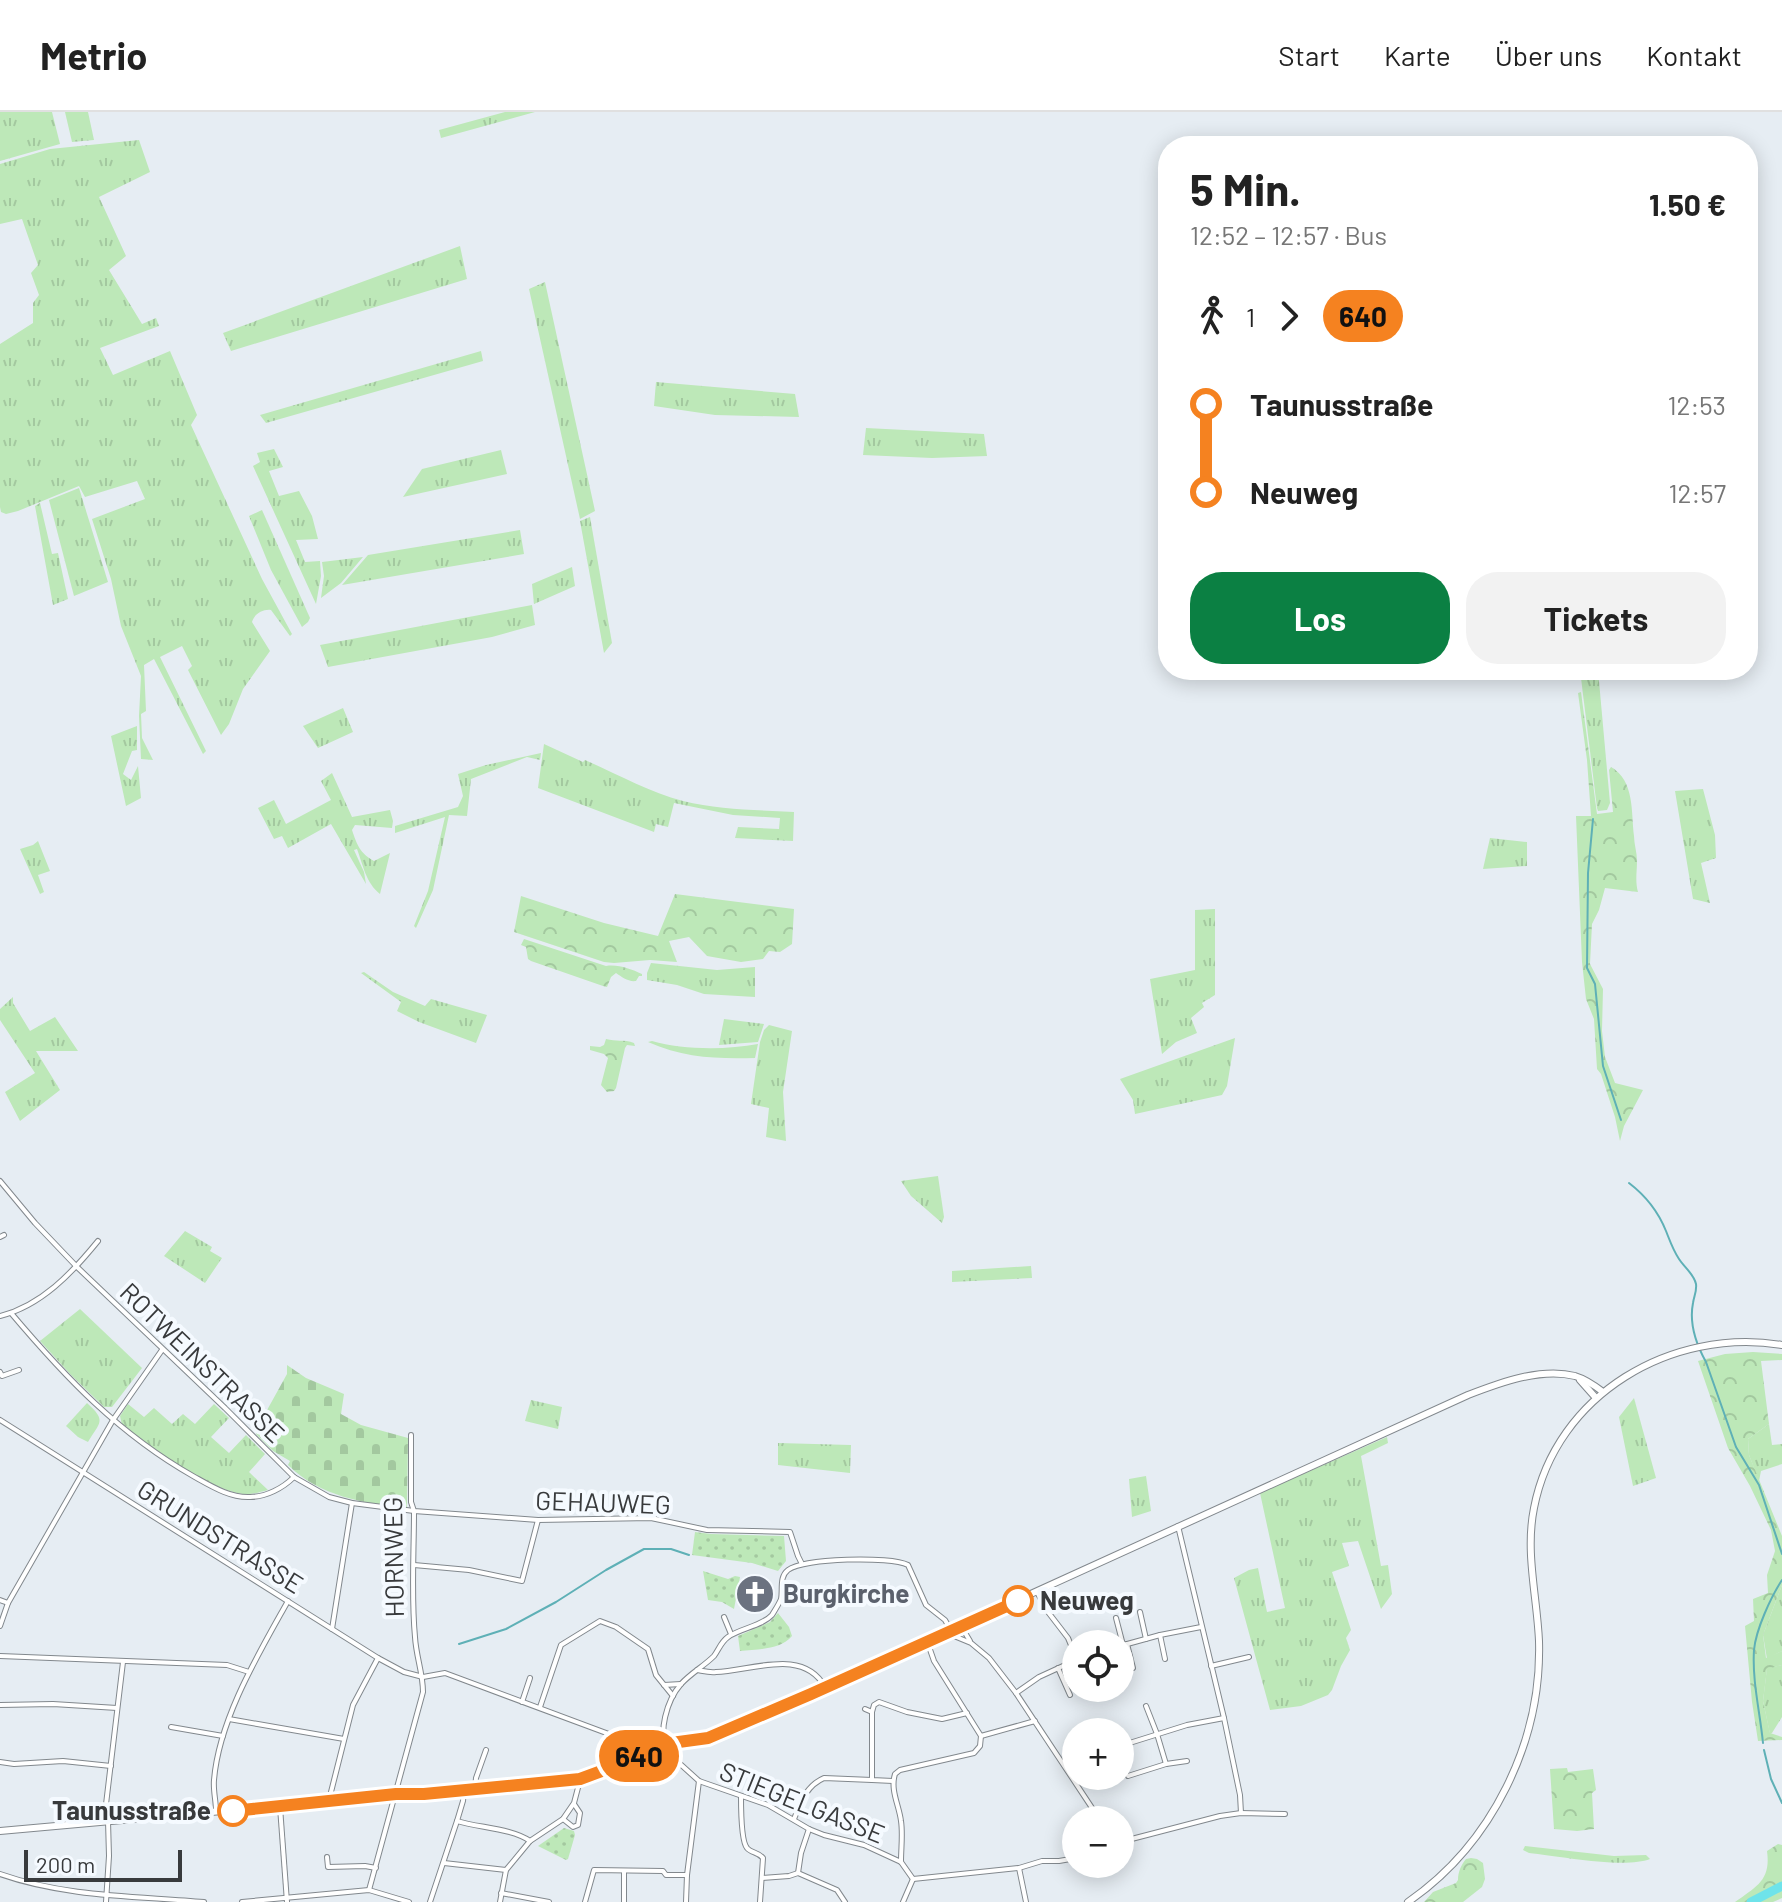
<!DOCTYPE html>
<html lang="de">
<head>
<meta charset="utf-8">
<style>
	:root { --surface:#fff; --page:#f2f2f2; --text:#222; --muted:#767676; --line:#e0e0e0; --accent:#0b8043 }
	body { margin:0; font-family:Barlow,sans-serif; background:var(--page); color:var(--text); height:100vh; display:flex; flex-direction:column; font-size:30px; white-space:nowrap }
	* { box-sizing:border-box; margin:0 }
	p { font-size:26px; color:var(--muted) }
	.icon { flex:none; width:44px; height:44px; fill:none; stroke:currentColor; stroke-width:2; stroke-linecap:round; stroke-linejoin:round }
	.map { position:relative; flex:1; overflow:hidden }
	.panel { position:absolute; left:1158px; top:24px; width:600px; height:544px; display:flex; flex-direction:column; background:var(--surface); border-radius:32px; box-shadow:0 4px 20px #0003 }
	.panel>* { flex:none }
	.badge { padding:0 16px; border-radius:26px; font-size:28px; line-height:52px }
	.controls { position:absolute; left:1062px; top:1518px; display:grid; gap:16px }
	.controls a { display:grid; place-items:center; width:72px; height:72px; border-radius:50%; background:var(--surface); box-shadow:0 4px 20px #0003; font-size:40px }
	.scale { position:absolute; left:24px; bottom:20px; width:158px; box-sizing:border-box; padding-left:8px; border:4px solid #383a3c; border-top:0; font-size:22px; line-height:28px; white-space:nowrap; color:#383a3c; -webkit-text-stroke:6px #f5faff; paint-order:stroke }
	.map>.badge { position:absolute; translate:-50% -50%; box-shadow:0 0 0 4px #fff }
	.legs { display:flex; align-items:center; gap:12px; height:88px; padding:0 32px; font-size:26px }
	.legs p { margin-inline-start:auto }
	.head { display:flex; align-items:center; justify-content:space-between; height:136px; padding:0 32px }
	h1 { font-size:44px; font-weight:700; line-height:60px }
	.action { display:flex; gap:16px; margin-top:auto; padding:16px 32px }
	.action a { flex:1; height:92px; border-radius:32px; background:var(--accent); color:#fff; font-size:32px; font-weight:700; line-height:92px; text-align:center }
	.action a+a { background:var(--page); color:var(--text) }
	ul { padding:0 32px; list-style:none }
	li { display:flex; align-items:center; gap:28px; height:88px; font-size:30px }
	li i { display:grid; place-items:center; width:12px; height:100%; margin:0 10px; background:currentColor }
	li i::after { content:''; width:20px; height:20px; margin:-10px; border:6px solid; border-radius:50%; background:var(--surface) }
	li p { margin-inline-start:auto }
	li:first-child i { background:linear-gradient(#0000 50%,currentColor 0) }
	li:last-child i { background:linear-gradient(currentColor 50%,#0000 0) }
	header { display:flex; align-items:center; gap:48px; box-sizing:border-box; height:112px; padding:0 40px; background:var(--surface); border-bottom:2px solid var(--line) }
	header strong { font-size:38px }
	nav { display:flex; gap:44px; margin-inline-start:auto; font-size:28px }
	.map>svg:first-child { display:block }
	.grass { fill:url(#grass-tufts) }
	.forest { fill:url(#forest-crowns) }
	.cemetery { fill:url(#cemetery-stones) }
	.park { fill:url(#park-dots) }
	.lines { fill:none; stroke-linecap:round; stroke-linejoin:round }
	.stream { stroke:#5eb0b6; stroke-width:2 }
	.river { stroke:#6fe3ea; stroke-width:9 }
	.street-casing { stroke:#82888d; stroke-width:6 }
	.secondary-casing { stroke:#82888d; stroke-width:8 }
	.street { stroke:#fff; stroke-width:4 }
	.secondary { stroke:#fff; stroke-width:6 }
	.line-1-casing { stroke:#fff; stroke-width:18 }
	.line-1 { stroke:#f58220; stroke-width:12 }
	.stop-1-dot { fill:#fff; stroke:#f58220; stroke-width:4 }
	.labels { text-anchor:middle; stroke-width:8; stroke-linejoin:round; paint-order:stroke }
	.street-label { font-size:26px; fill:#383a3c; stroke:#f5faff }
	.worship-label { font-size:26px; font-weight:bold; fill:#5b616d; stroke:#f5faff; text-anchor:start }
	.stop-label { font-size:26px; font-weight:bold; fill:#383a3c; stroke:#f5faff; text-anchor:start }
</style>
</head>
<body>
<header>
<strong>Metrio</strong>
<nav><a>Start</a><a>Karte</a><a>Über uns</a><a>Kontakt</a></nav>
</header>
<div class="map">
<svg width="1782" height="1790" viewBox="0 0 1782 1790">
	<defs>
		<pattern id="grass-tufts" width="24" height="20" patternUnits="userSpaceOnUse" patternTransform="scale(2)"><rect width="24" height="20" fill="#bde8b8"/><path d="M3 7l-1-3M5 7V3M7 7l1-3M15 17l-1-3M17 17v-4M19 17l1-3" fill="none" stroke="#a3c89f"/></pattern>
		<pattern id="forest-crowns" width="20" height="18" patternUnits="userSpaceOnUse" patternTransform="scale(2)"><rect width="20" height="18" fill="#bde8b8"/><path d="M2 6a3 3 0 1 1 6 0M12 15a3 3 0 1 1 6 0" fill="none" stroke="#a3c89f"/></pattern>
		<pattern id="cemetery-stones" width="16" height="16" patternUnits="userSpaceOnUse" patternTransform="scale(2)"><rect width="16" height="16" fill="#bde8b8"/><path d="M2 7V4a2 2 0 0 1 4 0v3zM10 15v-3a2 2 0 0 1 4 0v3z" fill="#a3c89f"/></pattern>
		<pattern id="park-dots" width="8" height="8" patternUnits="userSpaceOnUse" patternTransform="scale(2)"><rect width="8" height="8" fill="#bde8b8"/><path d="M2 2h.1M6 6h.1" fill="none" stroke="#a3c89f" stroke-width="1.8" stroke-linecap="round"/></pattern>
	</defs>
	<rect width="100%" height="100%" fill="#e6edf3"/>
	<!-- grass -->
	<g class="grass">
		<polygon points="0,0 52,0 60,32 0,49"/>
		<polygon points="65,0 88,0 94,28 72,30"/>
		<polygon points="505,0 535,0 441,26 439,18"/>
		<path d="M139,28L150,60L99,85L126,144L109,158L142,212L156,206L159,214L100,236L113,263L170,239L197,303L191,313L262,467L292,522L290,524L271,498C263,497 254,502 252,510L270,539L243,577L229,612L221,623L188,558L192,554L182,534L160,545L206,639L203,642L154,547L144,553L146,599L141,602L142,626L153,648L141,647L139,604L141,564L121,514L111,467L92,407L145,387L137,369L85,385L79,374L18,399L6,402L1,400L0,395V232L33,211V191L39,183L31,161L38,153L22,107L0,112V52L50,37Z"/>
		<polygon points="460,134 467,167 231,239 223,221"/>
		<polygon points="545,170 595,399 580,407 529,177"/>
		<polygon points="481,239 483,249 266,311 260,303"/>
		<polygon points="656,270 795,282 799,305 715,303 654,294"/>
		<polygon points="866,316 984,322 987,344 932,346 863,343"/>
		<polygon points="274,337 283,355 269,359 279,384 299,379 312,404 318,427 296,428 305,450 320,449 321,464 316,492 253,354 260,350 257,341"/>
		<polygon points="501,338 507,362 403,385 422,357"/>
		<polygon points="79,376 108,470 74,484 49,388"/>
		<polygon points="40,391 52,442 58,441 68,487 53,493 35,394"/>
		<polygon points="262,398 310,506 308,510 302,515 271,458 249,404"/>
		<polygon points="590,405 612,531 604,541 580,409"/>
		<polygon points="520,418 524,442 342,473 368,443"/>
		<polygon points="363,445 341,471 321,486 324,464 322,450"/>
		<polygon points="572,455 575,474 534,492 532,472"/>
		<polygon points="532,493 535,513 492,525 328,555 320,533"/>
		<polygon points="1580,558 1598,558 1610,691 1607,698 1598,699 1597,696"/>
		<polygon points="343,596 353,620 318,636 303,614"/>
		<polygon points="137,614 137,638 132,639 123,662 131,668 138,654 141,686 126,694 111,624"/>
		<path d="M544,632L583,650L585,648C617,662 649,680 683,689C719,698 757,698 794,700L793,729L735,726L738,715L779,717L780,706L733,703L674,691L668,715L656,712L654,720L538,676Z"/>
		<polygon points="541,641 540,648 527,645 471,667 467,704 449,703 433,778 416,816 414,814 428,779 445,705 395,721 395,714 458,695 463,684 458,662 486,653"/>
		<path d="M332,661L352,705L390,698L393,709L392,716L355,713L352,718C357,733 360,741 374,749L390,741L380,782C366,771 363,753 357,737L354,738L364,760L366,772L331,712L288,736L282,724L274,727L258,696L274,688L286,712L331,688L321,669Z"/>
		<polygon points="1703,677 1715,723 1716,746 1701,751 1710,791 1693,787 1675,679"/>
		<polygon points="1490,726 1527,730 1527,754 1483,757"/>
		<polygon points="38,729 50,759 38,763 44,780 40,782 20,737 33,733"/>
		<polygon points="1215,797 1215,883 1202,891 1204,895 1191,906 1197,921 1176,930 1162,942 1150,867 1195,858 1195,798"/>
		<polygon points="651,851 717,858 755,855 755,885 704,882 677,873 647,868 647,861"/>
		<polygon points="364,860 393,880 425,894 431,887 487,903 476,931 419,910 397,899 401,890 361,861"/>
		<polygon points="13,885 13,891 30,919 55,905 78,939 36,939 60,978 20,1009 5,980 35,961 0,908 0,897"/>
		<polygon points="724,907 764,912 758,930 719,933"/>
		<polygon points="769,913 792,919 783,980 786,1029 766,1025 769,996 751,992 760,930 764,918"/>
		<polygon points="1235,926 1227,974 1222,983 1135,1002 1133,988 1120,967"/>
		<path d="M652,929C683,938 726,938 758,932L755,946C717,947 684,946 648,930Z"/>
		<polygon points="938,1064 944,1105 942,1111 911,1084 901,1069"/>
		<polygon points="185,1119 212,1135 210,1139 222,1146 205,1171 164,1144"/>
		<polygon points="1031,1154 1032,1166 952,1170 952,1159"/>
		<polygon points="80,1197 142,1256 112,1295 104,1295 71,1263 40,1229"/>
		<polygon points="1634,1286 1656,1366 1633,1374 1619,1305"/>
		<polygon points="531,1288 562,1295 558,1317 525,1309"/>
		<path d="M87,1291C107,1309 100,1310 88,1330L78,1325L66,1314Z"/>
		<path d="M128,1292L144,1305L154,1296L172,1312L183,1302L195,1312L214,1292L229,1306L211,1325L229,1341L246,1323L265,1342L249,1360L268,1378C260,1380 252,1383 243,1382C208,1378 151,1334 122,1313L120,1304Z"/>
		<polygon points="1769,1312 1772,1333 1782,1332 1782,1352 1761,1359 1759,1369 1749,1343 1748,1327"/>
		<polygon points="1387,1325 1388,1331 1361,1344 1381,1454 1388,1453 1392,1482 1381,1497 1358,1429 1342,1431 1349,1454 1332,1460 1351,1518 1346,1526 1350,1538 1341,1554 1332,1578 1328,1583 1301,1594 1270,1598 1234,1466 1249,1458 1258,1456 1267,1500 1285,1496 1260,1381"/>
		<polygon points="778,1331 851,1333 850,1361 778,1353"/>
		<polygon points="1146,1364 1151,1399 1132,1405 1129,1367"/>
		<polygon points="1782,1473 1782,1539 1767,1547 1763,1523"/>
		<polygon points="1782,1553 1782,1605 1772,1621 1770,1622 1763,1589 1767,1556"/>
		<path d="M1525,1734L1614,1744L1646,1743L1650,1747C1625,1757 1558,1744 1529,1741L1523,1738Z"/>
	</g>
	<!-- forest -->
	<g class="forest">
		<path d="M1581,580L1597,702L1613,700L1609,658L1611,655C1635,669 1631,700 1634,724C1634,732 1637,740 1637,749C1637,760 1635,769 1638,780L1605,776L1599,798L1592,812L1590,852L1603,877L1602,919L1605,945L1615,971L1643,978L1624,1014L1620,1029L1615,1005L1601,962L1597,957L1594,907L1586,887L1582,850L1576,704H1591L1587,648L1578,581Z"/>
		<polygon points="675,782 794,797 792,832 780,840 769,839 763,847 741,850 707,844 689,825 669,829 677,850 650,848 614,851 604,850 514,820 521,784 604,811 658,824"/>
		<path d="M524,827L606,854C618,852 631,857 642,862V864H639L636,869C628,870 622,865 616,861L611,865L607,875L603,874L531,849L528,847L526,835L521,833Z"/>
		<path d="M606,927C616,930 624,927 634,931L635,934L627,933L625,936L616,976L614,979L607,980L601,973L608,946L604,942L590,938V934L600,935L604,933Z"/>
		<polygon points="1753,1240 1782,1242 1782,1248 1761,1249 1769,1312 1748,1327 1749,1343 1782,1424 1782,1473 1763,1523 1766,1546 1782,1539 1782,1553 1767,1557 1763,1589 1770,1621 1782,1625 1782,1628 1758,1629 1752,1590 1745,1514 1754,1509 1753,1487 1768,1481 1767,1463 1775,1439 1771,1418 1750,1374 1728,1336 1698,1249 1725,1242"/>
		<polygon points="1567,1656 1568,1660 1593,1657 1596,1678 1592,1681 1594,1717 1577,1719 1554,1717 1550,1657"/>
		<path d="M1778,1732L1782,1733V1786L1773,1790H1735C1757,1774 1771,1768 1767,1739Z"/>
		<path d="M1471,1746L1477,1747L1483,1751L1485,1767L1482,1775L1463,1790H1424L1433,1780L1456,1771L1458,1768C1458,1760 1461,1753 1466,1747Z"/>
	</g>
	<!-- cemetery -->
	<path class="cemetery" d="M287,1253L306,1266L344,1282L341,1302L361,1313L408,1326L407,1396C365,1392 319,1384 288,1353L290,1349L273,1339L256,1322V1318L287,1262Z"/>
	<!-- park -->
	<g class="park">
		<polygon points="695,1420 711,1422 784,1424 786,1449 778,1459 752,1451 692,1443"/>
		<polygon points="703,1459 728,1467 735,1464 740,1465 734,1497 722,1490 708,1488"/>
		<path d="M778,1501L789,1515L792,1524C780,1538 758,1537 740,1539L738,1524L770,1510Z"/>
		<polygon points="564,1716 574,1719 575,1723 568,1747 566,1748 538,1734"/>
	</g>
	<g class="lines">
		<!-- stream -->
		<g class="stream">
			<polyline points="1593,707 1588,761 1587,856 1595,872 1603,954 1621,1008"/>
			<path d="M1629,1071C1646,1084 1658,1099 1666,1119C1670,1129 1673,1138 1679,1147C1684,1155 1694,1162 1696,1172C1697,1179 1694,1184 1693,1191C1689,1211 1696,1232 1706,1250L1736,1335L1759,1373L1782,1442"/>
			<polyline points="459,1532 506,1517 556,1490 606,1458 644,1437 671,1437 689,1443"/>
			<path d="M1763,1631C1760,1600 1752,1569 1754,1538C1756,1517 1771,1485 1782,1468"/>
			<polyline points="1764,1638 1771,1667 1782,1691"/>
		</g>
		<!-- river -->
		<polyline class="river" points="1751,1790 1782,1774"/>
		<!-- street casing -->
		<g class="street-casing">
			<g id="street">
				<polyline points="0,1069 35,1111 77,1155 225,1296 294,1365 329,1385 352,1391 414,1399 538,1408 651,1406 707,1418 790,1420 798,1444 802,1452"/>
				<polyline points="0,1125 4,1123"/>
				<path d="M11,1201C66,1266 119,1322 193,1364C211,1374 230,1386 250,1385C266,1385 283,1376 294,1365"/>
				<path d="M0,1204C41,1194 72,1161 98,1129"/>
				<polyline points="0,1260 2,1264 19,1258"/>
				<polyline points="0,1308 378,1546 404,1560 423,1565 445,1561 617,1625 634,1634 640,1644"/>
				<polyline points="1178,1414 1224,1606 1240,1683 1241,1701"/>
				<polyline points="414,1453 469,1458 522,1469 538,1408"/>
				<polyline points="1037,1480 1048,1500 1068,1526 1076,1545"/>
				<polyline points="0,1488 8,1491"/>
				<polyline points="1140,1500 1146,1527"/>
				<polyline points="724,1505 731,1522"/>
				<polyline points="1116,1506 1123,1533"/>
				<polyline points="0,1514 8,1491 113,1308 162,1238"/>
				<polyline points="961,1514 970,1529"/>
				<polyline points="332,1517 352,1391"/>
				<polyline points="1160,1523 1165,1547"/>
				<polyline points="1127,1532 1133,1556"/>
				<polyline points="1120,1534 1160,1523 1201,1515"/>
				<polyline points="0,1544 227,1553 249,1560"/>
				<polyline points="1211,1554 1249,1545"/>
				<polyline points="1058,1556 1070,1583"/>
				<path d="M697,1558C703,1559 710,1561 716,1560C751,1559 803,1535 825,1575"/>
				<polyline points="664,1573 681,1572"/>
				<polyline points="1016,1581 1039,1565 1076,1548"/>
				<polyline points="522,1590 530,1566"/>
				<polyline points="0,1593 53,1592 117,1596"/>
				<polyline points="1146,1594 1157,1622 1166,1652"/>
				<polyline points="540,1595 561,1533 600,1509 616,1515 648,1537 656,1563 673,1584"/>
				<polyline points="865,1597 872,1600 874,1593 879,1590 907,1600 942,1607 967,1601"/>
				<polyline points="872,1600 872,1668 893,1669"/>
				<polyline points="229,1607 344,1627"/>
				<polyline points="171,1615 223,1624"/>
				<polyline points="981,1624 1035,1609"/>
				<polyline points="1120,1634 1187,1613 1224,1606"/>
				<polyline points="0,1650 14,1652 63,1649 111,1654"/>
				<polyline points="1128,1664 1166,1652 1187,1649"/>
				<polyline points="475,1677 476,1666 486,1638"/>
				<path d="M741,1684C741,1694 741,1729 747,1736C751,1741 758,1740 763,1746L760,1790"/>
				<polyline points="331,1689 331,1680 353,1593 378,1546"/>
				<polyline points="280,1695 287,1790"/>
				<path d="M216,1699C216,1689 213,1678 214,1668C219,1607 259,1541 288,1489"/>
				<polyline points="563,1707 573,1715 578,1713 580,1701 574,1692"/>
				<path d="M794,1707C801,1690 806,1674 824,1666L872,1668"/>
				<polyline points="104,1709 123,1550"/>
				<path d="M457,1709C479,1716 511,1716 530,1729"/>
				<polyline points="1120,1730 1220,1704 1241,1701 1285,1702"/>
				<polyline points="327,1745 328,1755 365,1754 376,1756"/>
				<path d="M901,1750C901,1736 903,1722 901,1709C899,1693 890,1678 895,1662L900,1658L974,1641L980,1634L981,1624L934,1549L927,1529"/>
				<polyline points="444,1751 506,1758"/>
				<polyline points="1019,1756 1026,1790"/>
				<polyline points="624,1760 624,1790"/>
				<polyline points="798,1761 801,1741 809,1717"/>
				<path d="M0,1762C65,1785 136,1784 204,1790"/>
				<polyline points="762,1766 789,1764 798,1761 837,1778 845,1790"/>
				<path d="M913,1767L901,1750L864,1733L824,1723L809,1717L768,1693L699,1669L668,1641C657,1621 667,1588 681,1572C691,1561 704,1554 714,1544C719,1537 721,1530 728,1525C741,1516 762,1514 772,1503C775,1498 779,1492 781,1487C783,1477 779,1465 788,1458C804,1446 890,1444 908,1453L926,1493L945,1508L954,1524L971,1531L989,1546L1016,1581L1100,1708"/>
				<polyline points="913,1767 1019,1756 1042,1749 1059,1749 1076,1746"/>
				<path d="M369,1778L423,1580C423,1561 416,1544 415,1525C411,1483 414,1441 414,1399L411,1390V1323"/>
				<polyline points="501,1781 549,1790"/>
				<polyline points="106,1790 109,1744 108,1709"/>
				<polyline points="242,1790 369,1778 409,1790"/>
				<polyline points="430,1790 457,1709 463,1689 464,1678"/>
				<polyline points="500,1790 506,1758 530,1729 563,1707 574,1691 580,1668"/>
				<polyline points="585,1790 594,1758 663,1759 666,1763 687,1763"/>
				<polyline points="686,1790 687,1763 699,1669"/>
				<polyline points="903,1790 913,1767"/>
			</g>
		</g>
		<!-- secondary casing -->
		<g class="secondary-casing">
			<g id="secondary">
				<polyline points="1580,1268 1596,1286"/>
				<path d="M0,1719L580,1667L629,1649L664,1632L708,1626L811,1582L1468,1283C1499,1271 1541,1255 1575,1264C1585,1267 1594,1273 1603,1280"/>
				<path d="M1408,1790C1492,1732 1542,1630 1539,1529C1537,1484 1525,1440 1534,1396C1556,1282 1672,1215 1782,1233"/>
			</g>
		</g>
		<!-- street -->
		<use href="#street" class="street"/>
		<!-- secondary -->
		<use href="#secondary" class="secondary"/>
	</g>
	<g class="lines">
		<!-- line-1 casing -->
		<g class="line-1-casing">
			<polyline id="line-1" points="233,1699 396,1682 424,1682 580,1667 629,1649 664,1632 708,1626 811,1582 1018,1489"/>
		</g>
		<!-- line-1 -->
		<use href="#line-1" class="line-1"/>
	</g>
	<!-- icons -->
	<defs>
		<g id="church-disc" transform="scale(2)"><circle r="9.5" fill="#6b7280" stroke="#f5faff"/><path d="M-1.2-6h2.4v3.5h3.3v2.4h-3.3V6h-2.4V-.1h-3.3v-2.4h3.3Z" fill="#fff"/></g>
	</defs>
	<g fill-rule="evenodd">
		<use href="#church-disc" x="755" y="1482"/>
	</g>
	<!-- markers -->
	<g class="stop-1-dot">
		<circle cx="1018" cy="1489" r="14"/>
		<circle cx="233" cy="1699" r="14"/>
	</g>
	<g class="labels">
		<!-- street labels -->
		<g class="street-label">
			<text transform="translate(202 1251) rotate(44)" y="9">ROTWEINSTRASSE</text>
			<text transform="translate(603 1391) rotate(2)" y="9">GEHAUWEG</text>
			<text transform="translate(220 1425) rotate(32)" y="9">GRUNDSTRASSE</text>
			<text transform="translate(394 1445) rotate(-91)" y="9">HORNWEG</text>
			<text transform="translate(802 1691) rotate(22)" y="9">STIEGELGASSE</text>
		</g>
		<!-- worship labels -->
		<g class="worship-label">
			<text x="783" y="1491">Burgkirche</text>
		</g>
		<!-- stop labels -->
		<g class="stop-label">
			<text x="1040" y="1498">Neuweg</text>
			<text x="211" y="1708" text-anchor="end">Taunusstraße</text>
		</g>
	</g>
</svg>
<div class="controls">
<a><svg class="icon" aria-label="locate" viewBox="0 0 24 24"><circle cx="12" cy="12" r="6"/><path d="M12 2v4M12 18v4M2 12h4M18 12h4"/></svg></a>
<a>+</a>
<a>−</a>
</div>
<div class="scale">200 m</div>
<b class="badge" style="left:639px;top:1644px;background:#f58220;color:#111">640</b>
<section class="panel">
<div class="head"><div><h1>5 Min.</h1><p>12:52 – 12:57 · Bus</p></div><b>1.50 €</b></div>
<div class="legs"><svg class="icon" aria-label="walk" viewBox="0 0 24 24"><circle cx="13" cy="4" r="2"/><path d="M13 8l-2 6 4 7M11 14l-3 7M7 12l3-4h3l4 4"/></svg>1<svg class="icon" aria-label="forward" viewBox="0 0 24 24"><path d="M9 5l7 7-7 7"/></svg><b class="badge" style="background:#f58220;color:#111">640</b></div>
<ul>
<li><i style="color:#f58220"></i><b>Taunusstraße</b><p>12:53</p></li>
<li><i style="color:#f58220"></i><b>Neuweg</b><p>12:57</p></li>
</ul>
<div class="action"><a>Los</a><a>Tickets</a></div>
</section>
</div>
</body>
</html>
